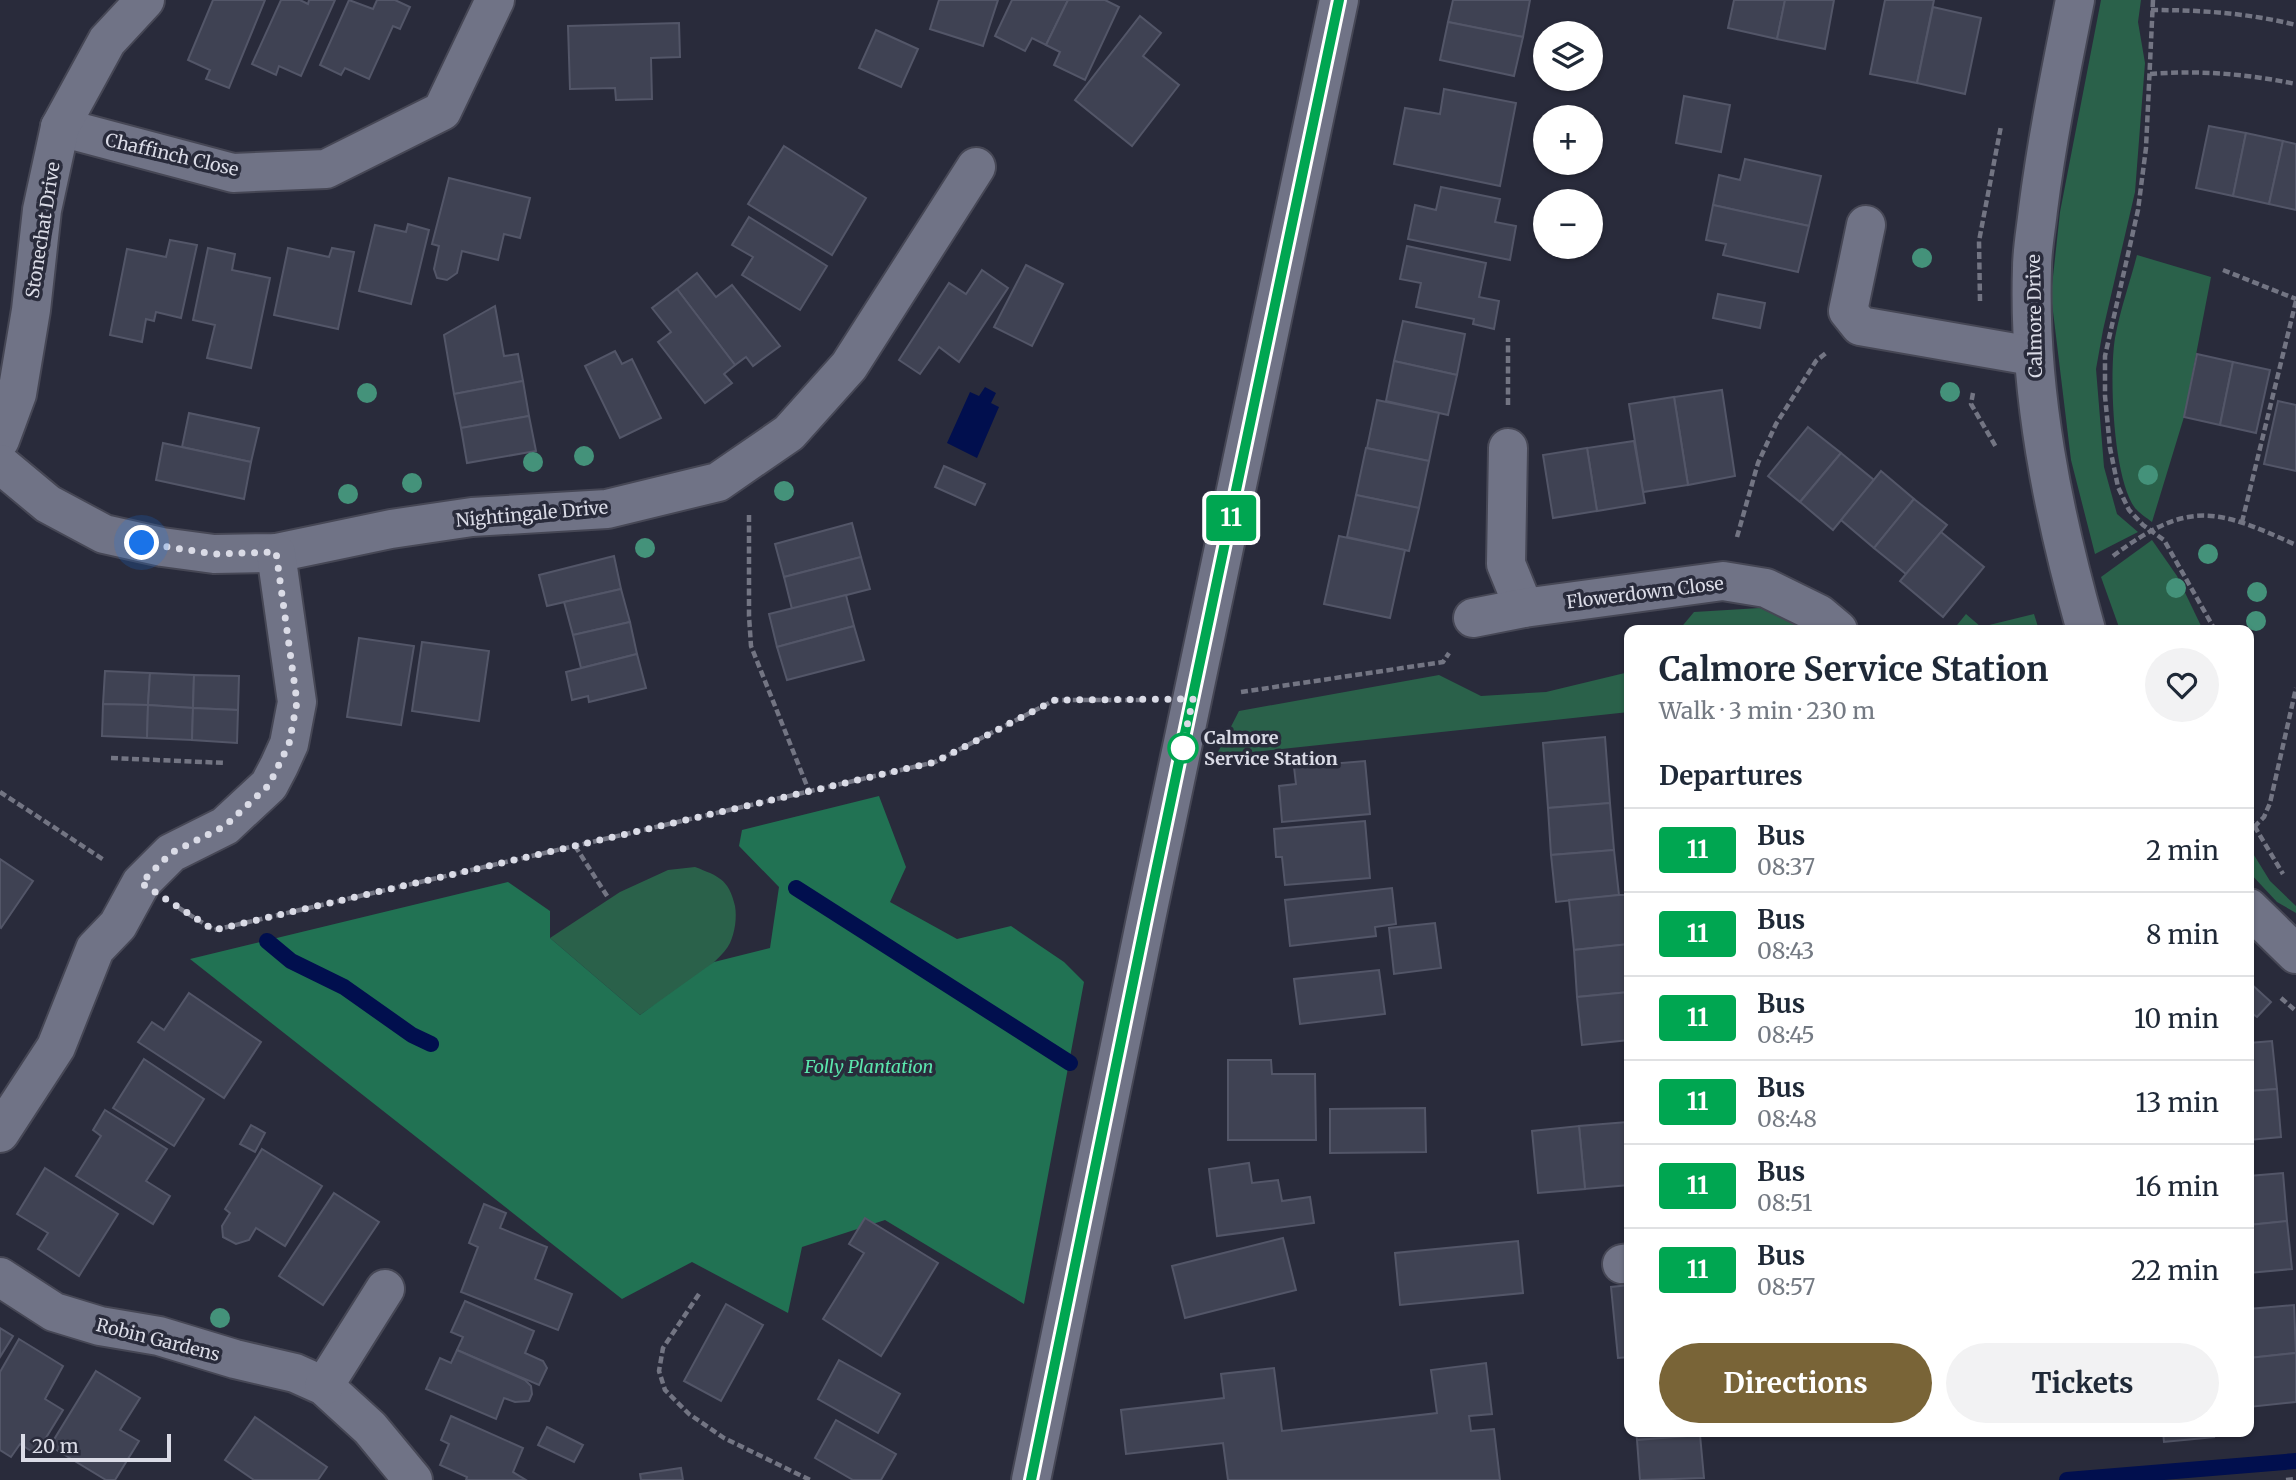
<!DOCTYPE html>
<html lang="en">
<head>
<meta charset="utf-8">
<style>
	:root { --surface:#fff; --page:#f2f2f3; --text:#1f2937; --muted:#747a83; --line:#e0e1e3; --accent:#796437 }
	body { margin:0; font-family:Merriweather,serif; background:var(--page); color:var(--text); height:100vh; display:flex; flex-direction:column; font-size:26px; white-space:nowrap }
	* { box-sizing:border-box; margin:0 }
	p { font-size:23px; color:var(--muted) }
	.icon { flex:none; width:38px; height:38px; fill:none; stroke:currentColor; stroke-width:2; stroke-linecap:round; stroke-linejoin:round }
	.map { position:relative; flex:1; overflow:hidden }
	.side { position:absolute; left:1624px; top:625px; width:630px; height:812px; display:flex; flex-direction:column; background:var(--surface); border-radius:14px; box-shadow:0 2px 5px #0004 }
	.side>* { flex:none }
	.badge { padding:0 14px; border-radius:5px; font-size:24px; line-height:46px }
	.tools { position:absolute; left:1533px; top:21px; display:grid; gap:14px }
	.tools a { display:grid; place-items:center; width:70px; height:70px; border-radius:50%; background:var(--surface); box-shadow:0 2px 5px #0004; font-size:35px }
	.scale { position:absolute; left:21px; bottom:18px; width:150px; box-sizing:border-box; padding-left:7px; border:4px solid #dadbe6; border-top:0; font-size:19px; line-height:24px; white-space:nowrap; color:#dadbe6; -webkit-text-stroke:5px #292b3b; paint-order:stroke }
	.you { position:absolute; width:35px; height:35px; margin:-18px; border:5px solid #fff; border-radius:50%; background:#1a73e8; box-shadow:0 0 0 10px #1a73e833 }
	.map>.badge { position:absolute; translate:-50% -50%; box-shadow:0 0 0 4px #fff }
	h2 { padding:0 35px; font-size:26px; line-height:63px }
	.round { display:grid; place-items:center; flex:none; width:74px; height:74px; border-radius:37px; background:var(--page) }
	.summary { display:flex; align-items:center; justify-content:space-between; height:119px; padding:0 35px }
	h1 { font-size:33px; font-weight:700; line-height:52px }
	.button { display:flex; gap:14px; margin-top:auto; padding:14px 35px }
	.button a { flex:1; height:80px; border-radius:42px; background:var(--accent); color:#fff; font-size:28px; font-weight:700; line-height:80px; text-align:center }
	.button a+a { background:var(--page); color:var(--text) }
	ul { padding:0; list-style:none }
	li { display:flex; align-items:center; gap:21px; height:84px; padding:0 35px; border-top:2px solid var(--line) }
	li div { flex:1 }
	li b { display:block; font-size:26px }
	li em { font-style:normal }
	li .badge { min-width:77px; font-weight:700; text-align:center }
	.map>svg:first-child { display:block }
	.green { fill:#2a614a }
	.forest { fill:#217253 }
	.water { fill:#010f4e }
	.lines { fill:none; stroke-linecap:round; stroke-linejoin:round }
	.stream { stroke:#010f4e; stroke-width:16 }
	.building { fill:#3f4253; stroke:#535668; stroke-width:2 }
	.minor-casing { stroke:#464755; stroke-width:42 }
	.path { stroke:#737583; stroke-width:4.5; stroke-dasharray:7 3.5; stroke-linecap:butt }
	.minor { stroke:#707386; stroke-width:38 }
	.tree { fill:#44927a }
	.line-casing { stroke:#fff; stroke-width:16 }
	.line { stroke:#00a651; stroke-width:10 }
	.walk { stroke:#dadbe6; stroke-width:7; stroke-dasharray:0 12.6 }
	.stop-dot { fill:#fff; stroke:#00a651; stroke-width:3.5 }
	.labels { text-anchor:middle; stroke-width:7; stroke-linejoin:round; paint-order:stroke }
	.street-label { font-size:18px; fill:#dadbe6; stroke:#292b3b }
	.stop-label { font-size:18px; font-weight:bold; fill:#dadbe6; stroke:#292b3b; text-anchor:start }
	.park-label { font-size:18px; font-style:italic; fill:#5be6ad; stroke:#292b3b }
</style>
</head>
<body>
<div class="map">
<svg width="2296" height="1480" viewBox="0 0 2296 1480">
	<rect width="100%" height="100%" fill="#292b3b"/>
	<!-- green -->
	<g class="green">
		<polygon points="2101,0 2141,0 2138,22 2145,63 2135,192 2103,330 2096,369 2104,467 2117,514 2138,532 2095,554 2071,460 2051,295 2060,212"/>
		<path d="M2137,255L2211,277L2184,417L2152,522C2147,518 2139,513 2135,508C2113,478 2109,375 2115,338C2120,310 2130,282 2137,255Z"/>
		<polygon points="2152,540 2177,576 2203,630 2120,630 2101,577"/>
		<polygon points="1760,608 1797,625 1802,630 1679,630 1694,612"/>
		<polygon points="1966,614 1981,627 2034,614 2039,630 1953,630"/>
		<polygon points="1629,672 1629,712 1216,756 1239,711 1439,675 1481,696 1546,692"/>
		<polygon points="2249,847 2270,881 2296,906 2296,913 2277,902 2249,872"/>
		<path d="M695,867C718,876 729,879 735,906C737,918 735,932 730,943C720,965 661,1000 640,1015L550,938L620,892L668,870Z"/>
	</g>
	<!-- forest -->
	<polygon class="forest" points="879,796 906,867 890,902 957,939 1011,926 1064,962 1084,982 1024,1304 885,1220 802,1247 788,1313 692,1262 622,1299 190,959 508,882 550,911 550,938 640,1015 714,962 770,948 779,887 739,846 742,830"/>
	<!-- water -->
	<polygon class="water" points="985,387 996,393 991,403 999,407 977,458 947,443 970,392 979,396"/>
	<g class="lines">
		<!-- stream -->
		<g class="stream">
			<polyline points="796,888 1070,1063"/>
			<polyline points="267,941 291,961 344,987 412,1035 431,1044"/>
			<polyline points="2067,1480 2296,1461"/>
		</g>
	</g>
	<!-- building -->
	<g class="building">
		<polygon points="213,0 265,0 229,88 206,79 210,70 188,60"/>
		<polygon points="281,0 300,0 308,4 309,0 335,0 301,76 279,66 276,75 252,64"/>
		<polygon points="349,0 373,9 377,0 395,0 410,7 400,29 393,26 369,79 345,68 341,75 320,65"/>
		<polygon points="939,0 998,0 983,46 930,29"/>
		<polygon points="1012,0 1068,0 1046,45 1032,38 1025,51 995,36"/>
		<polygon points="1068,0 1105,0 1119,7 1085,80 1054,65 1060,52 1046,45"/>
		<polygon points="1453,0 1530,0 1523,37 1448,22"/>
		<polygon points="1734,0 1785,0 1777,39 1728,28"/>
		<polygon points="1785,0 1834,0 1825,49 1777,39"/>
		<polygon points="1885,0 1934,0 1917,83 1870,74"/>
		<polygon points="1933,7 1981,18 1965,94 1917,83"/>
		<polygon points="1140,16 1161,33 1143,56 1179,85 1132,146 1075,100"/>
		<polygon points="1448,22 1523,37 1514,76 1440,60"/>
		<polygon points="679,23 680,57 651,58 652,99 616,100 615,88 570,89 568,26"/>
		<polygon points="876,30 918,49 901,87 859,68"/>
		<polygon points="1444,89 1516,103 1500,186 1394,164 1405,108 1440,114"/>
		<polygon points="1684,96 1730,105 1721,152 1676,143"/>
		<polygon points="2209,126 2246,133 2233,196 2196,188"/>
		<polygon points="2246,133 2283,141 2269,204 2233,196"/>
		<polygon points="2283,141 2296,144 2296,210 2269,204"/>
		<polygon points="784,146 866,198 832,255 748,204"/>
		<polygon points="1745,159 1821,176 1809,226 1713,205 1719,175 1740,180"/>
		<polygon points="449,178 530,198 520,238 504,234 498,260 462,251 457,273 447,280 437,278 434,269 439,246 432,244"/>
		<polygon points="1441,187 1500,199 1495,222 1516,226 1510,260 1408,239 1415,205 1436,210"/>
		<polygon points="1713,205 1809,226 1798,272 1723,255 1726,244 1706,240"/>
		<polygon points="749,217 827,266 800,310 742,275 753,257 732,245"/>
		<polygon points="408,224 429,230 411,304 359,291 375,225 406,232"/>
		<polygon points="170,240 197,245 181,318 156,312 154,321 146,319 142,342 110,335 127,249 166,257"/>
		<polygon points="1407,246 1486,263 1479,297 1499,301 1494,329 1473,324 1474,319 1416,307 1421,283 1400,279"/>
		<polygon points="208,248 235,254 232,270 270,278 251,368 207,358 215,325 193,320"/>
		<polygon points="288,248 329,257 332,248 354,252 338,329 274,315"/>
		<polygon points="1026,265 1063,284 1032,346 994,327"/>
		<polygon points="982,270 1008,288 959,362 939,347 920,374 899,360 949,283 966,294"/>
		<polygon points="697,273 716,297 732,285 780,346 753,366 746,357 735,365 677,289"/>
		<polygon points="677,289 735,365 724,374 732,383 705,403 658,342 671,332 652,308"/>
		<polygon points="1718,294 1765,303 1760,328 1713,318"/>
		<polygon points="495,306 504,356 518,354 523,381 454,394 444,335"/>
		<polygon points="1403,321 1465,334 1457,375 1394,361"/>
		<polygon points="615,351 622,364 632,359 661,418 620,438 585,366"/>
		<polygon points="2197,354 2233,362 2220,425 2184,417"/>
		<polygon points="1394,361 1457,375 1448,415 1386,401"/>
		<polygon points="2233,362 2270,370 2256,433 2220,425"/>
		<polygon points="523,381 529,416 461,428 454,394"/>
		<polygon points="1722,390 1735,476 1688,485 1674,397"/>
		<polygon points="1674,397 1688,485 1643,492 1629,404"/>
		<polygon points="1377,400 1439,413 1429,461 1367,448"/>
		<polygon points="2278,401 2296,405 2296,471 2264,464"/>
		<polygon points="189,413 259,428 251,462 182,447"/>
		<polygon points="529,416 536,451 467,463 461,428"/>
		<polygon points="1808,427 1841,453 1800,502 1768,476"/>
		<polygon points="1634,441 1645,503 1597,511 1587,448"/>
		<polygon points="163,443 251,462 244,499 156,480"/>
		<polygon points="1366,448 1429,461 1419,508 1356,495"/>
		<polygon points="1587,448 1597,511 1553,518 1543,455"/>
		<polygon points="1841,453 1874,480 1833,530 1800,502"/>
		<polygon points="944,466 985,484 975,505 935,487"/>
		<polygon points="1881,471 1914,499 1874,548 1841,520"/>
		<polygon points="1356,495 1419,508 1409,551 1347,537"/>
		<polygon points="1914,499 1947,525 1906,574 1874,548"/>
		<polygon points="852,523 861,557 784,577 775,544"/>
		<polygon points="1941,532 1984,567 1943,617 1900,581"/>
		<polygon points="1339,536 1405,550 1390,618 1324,604"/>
		<polygon points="614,556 621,589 547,606 539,575"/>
		<polygon points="861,557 870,589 792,609 784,577"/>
		<polygon points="621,589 630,622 573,635 564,602"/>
		<polygon points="846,595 854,626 777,647 769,614"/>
		<polygon points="630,622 637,654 581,668 573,635"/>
		<polygon points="854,626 864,660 787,680 777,647"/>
		<polygon points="359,638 414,646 401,725 347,717"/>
		<polygon points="422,642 489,651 479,721 412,711"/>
		<polygon points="637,654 646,688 589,702 588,696 572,700 566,672"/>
		<polygon points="105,671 150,673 148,705 103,704"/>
		<polygon points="150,673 194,675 193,708 148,705"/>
		<polygon points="194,675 239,676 238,710 193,708"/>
		<polygon points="103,704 148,705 147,738 102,736"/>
		<polygon points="148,705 193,708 192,740 147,738"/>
		<polygon points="193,708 238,710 237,743 192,740"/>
		<polygon points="1605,737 1610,803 1548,808 1543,743"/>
		<polygon points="1365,761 1370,814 1282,822 1279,786 1296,784 1294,767"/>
		<polygon points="1610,803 1614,850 1551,855 1548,808"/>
		<polygon points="1365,821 1370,878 1285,885 1282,857 1276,857 1274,829"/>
		<polygon points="1614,850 1619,895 1556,902 1551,855"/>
		<polygon points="0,859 33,881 1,928 0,927"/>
		<polygon points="1392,888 1396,924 1375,927 1376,936 1290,946 1285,900"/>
		<polygon points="1619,895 1629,895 1629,944 1574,950 1569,900"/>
		<polygon points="1435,923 1441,968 1394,974 1389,928"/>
		<polygon points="1629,944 1629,992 1577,997 1574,950"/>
		<polygon points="1379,970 1385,1014 1300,1024 1294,979"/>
		<polygon points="2249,982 2271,1002 2257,1017 2249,1011"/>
		<polygon points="1629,992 1629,1040 1582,1045 1577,997"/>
		<polygon points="189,993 261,1042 224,1098 138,1042 152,1022 164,1030"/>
		<polygon points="2272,1041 2277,1089 2249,1091 2249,1043"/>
		<polygon points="144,1059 204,1099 174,1146 113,1108"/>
		<polygon points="1228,1060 1271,1060 1272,1074 1315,1074 1316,1140 1228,1140"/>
		<polygon points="2277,1089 2281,1137 2249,1140 2249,1091"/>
		<polygon points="1425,1108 1426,1152 1330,1153 1330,1109"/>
		<polygon points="105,1110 167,1149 146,1181 170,1196 153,1224 76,1176 101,1136 93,1130"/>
		<polygon points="1627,1122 1629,1185 1585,1189 1579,1126"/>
		<polygon points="251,1125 265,1133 255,1152 240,1144"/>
		<polygon points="1579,1126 1585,1189 1538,1193 1532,1131"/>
		<polygon points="262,1149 322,1186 285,1246 256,1228 249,1240 236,1244 223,1237 222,1226 230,1213 225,1209"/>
		<polygon points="1249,1163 1252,1183 1278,1180 1282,1201 1310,1197 1314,1223 1217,1236 1209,1169"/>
		<polygon points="45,1168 118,1214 79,1276 38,1249 48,1233 17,1214"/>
		<polygon points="2283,1173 2287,1221 2249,1225 2249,1176"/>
		<polygon points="334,1193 379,1222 323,1305 279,1276"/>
		<polygon points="484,1204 506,1213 500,1228 547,1247 535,1279 572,1294 558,1330 461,1292 478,1247 469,1243"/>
		<polygon points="865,1218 938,1263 881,1356 823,1319 864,1253 849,1244"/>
		<polygon points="2287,1221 2292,1269 2249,1273 2249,1225"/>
		<polygon points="1283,1238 1296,1290 1185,1318 1172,1266"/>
		<polygon points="1518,1241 1523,1293 1400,1305 1395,1253"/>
		<polygon points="1629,1285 1629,1357 1618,1358 1611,1287"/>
		<polygon points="465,1301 534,1331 525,1353 543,1361 547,1368 539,1385 457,1350 463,1337 451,1332"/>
		<polygon points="726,1304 763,1325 721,1401 684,1381"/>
		<polygon points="2294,1305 2296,1353 2249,1358 2249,1309"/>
		<polygon points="0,1328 13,1336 0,1357"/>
		<polygon points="19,1339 63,1366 45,1399 63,1410 36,1454 20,1444 11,1457 0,1450 0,1372"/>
		<polygon points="457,1350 525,1380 531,1386 532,1394 529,1401 515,1402 504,1398 496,1419 426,1389 440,1358 451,1363"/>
		<polygon points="2296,1353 2296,1402 2249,1407 2249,1358"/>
		<polygon points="839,1360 900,1394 878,1433 818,1399"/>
		<polygon points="1486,1363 1492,1414 1469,1416 1471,1431 1494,1429 1500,1480 1228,1480 1223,1443 1126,1454 1121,1410 1224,1398 1221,1374 1274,1368 1282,1431 1437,1413 1431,1370"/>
		<polygon points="96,1371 140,1398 120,1430 139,1441 115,1480 106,1480 50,1446"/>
		<polygon points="451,1416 523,1448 513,1472 526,1480 466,1480 467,1477 440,1465 449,1444 441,1440"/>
		<polygon points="255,1417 327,1467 318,1480 254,1480 225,1460"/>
		<polygon points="836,1420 896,1454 881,1480 853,1480 815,1458"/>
		<polygon points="547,1427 583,1445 574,1462 538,1445"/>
		<polygon points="1636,1432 1700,1432 1700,1435 1637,1440"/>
		<polygon points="2163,1432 2213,1432 2214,1437 2164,1442"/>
		<polygon points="1700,1435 1704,1478 1640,1480 1637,1440"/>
		<polygon points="681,1468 683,1480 641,1480 640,1474"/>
	</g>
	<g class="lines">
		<!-- minor casing -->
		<g class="minor-casing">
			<g id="minor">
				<path d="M2075,0C2061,70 2047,139 2038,210C2036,229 2032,249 2032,268C2028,391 2053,513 2086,630"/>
				<polyline points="60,127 233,173 326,169 442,111 495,0"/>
				<polyline points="1866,225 1848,311 1860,326 2032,356"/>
				<polyline points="0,440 17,394 31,310 42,210 60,127 107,41 145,0"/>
				<polyline points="1508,448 1506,564 1524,608"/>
				<polyline points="0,464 48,504 104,534 162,547 214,554 276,553 391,529 472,517 607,509 718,482 789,433 849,366 976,167"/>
				<polyline points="1473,618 1524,608 1723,581 1766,588 1819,614 1838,630"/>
				<polyline points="2249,908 2296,954"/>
				<polyline points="0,1133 56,1047 95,949 118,925 141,883 171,853 225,826 269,785 279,766 289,744 297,702 276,553"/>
				<polyline points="1622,1264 1629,1263"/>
				<polyline points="0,1277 54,1312 100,1326 159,1336 235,1359 295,1373 324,1386 370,1428 413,1480"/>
				<polyline points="324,1386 385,1289"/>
				<polyline points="1031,1480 1147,914 1339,0"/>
			</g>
		</g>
		<!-- path -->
		<g class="path">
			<polyline points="2153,0 2146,148 2138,210 2105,356 2105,396 2110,448 2118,487 2129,510 2143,525 2164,540 2215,630"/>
			<path d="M2151,10C2201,10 2248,13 2296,25"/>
			<path d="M2150,74C2200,70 2247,74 2296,84"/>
			<polyline points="2223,270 2296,299"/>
			<polyline points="1980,301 1979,241 2001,126"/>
			<polyline points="1973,393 1971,404 1996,447"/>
			<polyline points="1508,405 1508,338"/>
			<polyline points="749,515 749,616 751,646 809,791"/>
			<polyline points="2242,522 2296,301"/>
			<polyline points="1737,537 1758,463 1776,424 1816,361 1826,353"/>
			<path d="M2113,556C2188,500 2215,508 2296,545"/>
			<polyline points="1241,692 1443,662 1449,653"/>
			<polyline points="111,758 226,763"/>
			<polyline points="0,792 104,860"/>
			<polyline points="2249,817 2283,874"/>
			<polyline points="2254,827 2264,817 2270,803 2296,688"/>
			<polyline points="575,846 609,899"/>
			<polyline points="179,908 214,930 935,762 1055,700 1145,700"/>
			<polyline points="2281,998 2296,1011"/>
			<polyline points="699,1294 663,1348 659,1371 665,1390 689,1414 724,1438 810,1480"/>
			<polyline points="2286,1480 2296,1479"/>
		</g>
		<!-- minor -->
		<use href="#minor" class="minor"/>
	</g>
	<!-- trees -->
	<g class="tree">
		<circle cx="1922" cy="258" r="10"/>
		<circle cx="1950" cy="392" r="10"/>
		<circle cx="367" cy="393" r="10"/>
		<circle cx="584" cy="456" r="10"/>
		<circle cx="533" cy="462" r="10"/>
		<circle cx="2148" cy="475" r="10"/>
		<circle cx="412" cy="483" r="10"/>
		<circle cx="784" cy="491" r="10"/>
		<circle cx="348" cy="494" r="10"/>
		<circle cx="645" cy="548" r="10"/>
		<circle cx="2208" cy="554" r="10"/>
		<circle cx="2176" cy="588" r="10"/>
		<circle cx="2257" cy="592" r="10"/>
		<circle cx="2256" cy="621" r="10"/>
		<circle cx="220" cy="1318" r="10"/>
	</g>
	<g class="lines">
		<!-- line casing -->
		<g class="line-casing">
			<polyline id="line" points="1031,1480 1147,914 1339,0"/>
		</g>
		<!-- line -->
		<use href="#line" class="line"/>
		<!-- walk -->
		<polyline class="walk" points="142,543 214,554 276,552 297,702 289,744 269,785 225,826 171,853 141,883 214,930 935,762 1055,700 1193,699 1181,753 1183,748"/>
	</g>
	<!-- markers -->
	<circle class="stop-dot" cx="1183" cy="748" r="14"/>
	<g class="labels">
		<!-- street labels -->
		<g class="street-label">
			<text transform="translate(172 155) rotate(13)" y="6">Chaffinch Close</text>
			<text transform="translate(43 230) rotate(-81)" y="6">Stonechat Drive</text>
			<text transform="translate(2035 316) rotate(-91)" y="6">Calmore Drive</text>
			<text transform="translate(532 514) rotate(-5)" y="6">Nightingale Drive</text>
			<text transform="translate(1645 593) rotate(-7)" y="6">Flowerdown Close</text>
			<text transform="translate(158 1340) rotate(14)" y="6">Robin Gardens</text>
		</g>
		<!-- stop labels -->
		<g class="stop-label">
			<text x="1204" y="744">Calmore<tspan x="1204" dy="21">Service Station</tspan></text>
		</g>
		<!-- park labels -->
		<g class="park-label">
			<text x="869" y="1073">Folly Plantation</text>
		</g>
	</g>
</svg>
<div class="tools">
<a><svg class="icon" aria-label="layers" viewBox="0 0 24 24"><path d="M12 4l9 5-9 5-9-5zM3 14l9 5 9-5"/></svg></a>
<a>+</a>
<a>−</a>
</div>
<div class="scale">20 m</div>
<div class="you" style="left:142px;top:543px"></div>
<b class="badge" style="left:1231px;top:518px;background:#00a651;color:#fff">11</b>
<section class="side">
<div class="summary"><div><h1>Calmore Service Station</h1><p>Walk · 3 min · 230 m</p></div><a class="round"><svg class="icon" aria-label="heart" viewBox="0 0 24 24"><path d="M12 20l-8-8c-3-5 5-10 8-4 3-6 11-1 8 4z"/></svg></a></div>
<h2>Departures</h2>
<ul>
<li><span class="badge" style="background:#00a651;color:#fff">11</span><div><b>Bus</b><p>08:37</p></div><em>2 min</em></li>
<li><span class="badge" style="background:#00a651;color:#fff">11</span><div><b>Bus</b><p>08:43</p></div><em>8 min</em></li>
<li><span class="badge" style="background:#00a651;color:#fff">11</span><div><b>Bus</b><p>08:45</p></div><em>10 min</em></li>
<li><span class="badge" style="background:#00a651;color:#fff">11</span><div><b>Bus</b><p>08:48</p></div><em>13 min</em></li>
<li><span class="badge" style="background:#00a651;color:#fff">11</span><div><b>Bus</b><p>08:51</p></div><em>16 min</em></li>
<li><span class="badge" style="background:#00a651;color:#fff">11</span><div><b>Bus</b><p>08:57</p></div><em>22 min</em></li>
</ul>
<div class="button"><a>Directions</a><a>Tickets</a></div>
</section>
</div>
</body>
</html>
